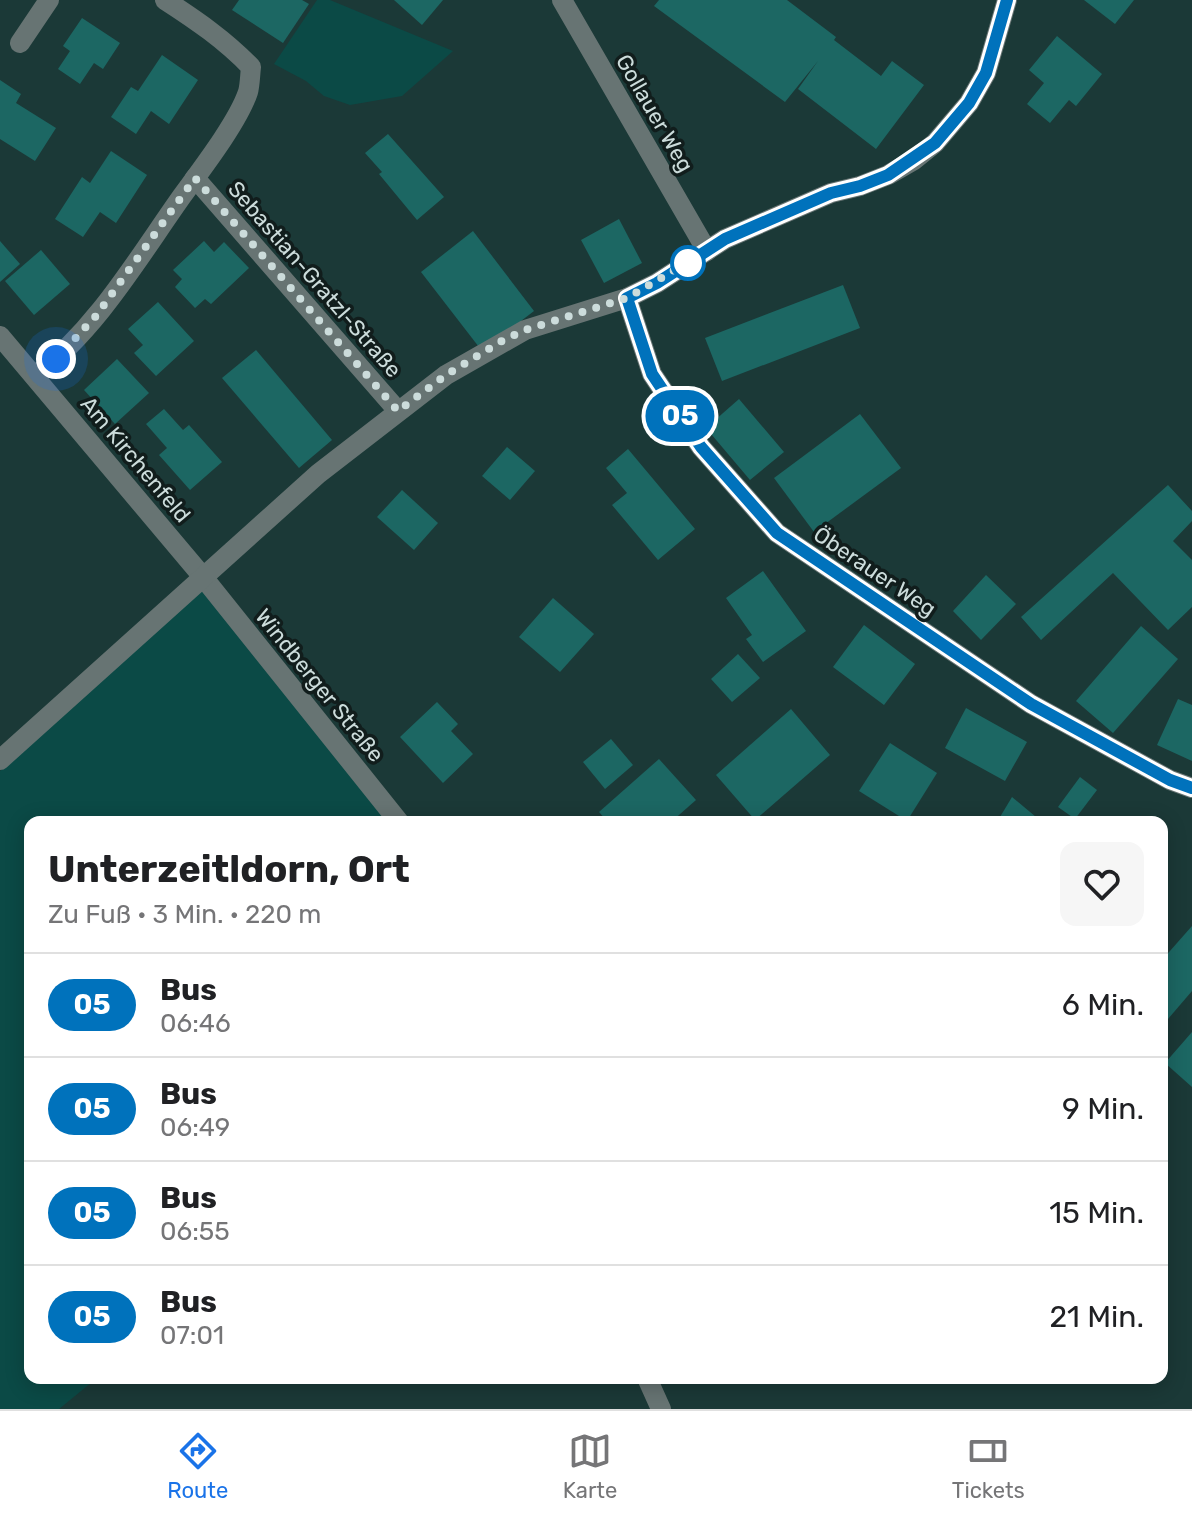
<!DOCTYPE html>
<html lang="de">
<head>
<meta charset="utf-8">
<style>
	:root { --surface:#fff; --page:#f6f6f6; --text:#202124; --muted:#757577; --line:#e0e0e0; --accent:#1a73e8 }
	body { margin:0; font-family:Rubik,sans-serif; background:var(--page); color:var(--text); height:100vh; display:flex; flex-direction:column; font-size:30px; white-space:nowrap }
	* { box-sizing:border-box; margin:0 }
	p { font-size:26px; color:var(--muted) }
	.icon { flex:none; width:44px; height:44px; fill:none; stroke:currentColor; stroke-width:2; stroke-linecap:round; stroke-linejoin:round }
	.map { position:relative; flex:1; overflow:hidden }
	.side { position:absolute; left:24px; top:816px; width:1144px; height:568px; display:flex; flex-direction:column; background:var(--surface); border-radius:16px; box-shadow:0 4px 20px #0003 }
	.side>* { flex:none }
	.badge { padding:0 16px; border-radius:26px; font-size:28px; line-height:52px }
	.you { position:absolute; width:40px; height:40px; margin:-20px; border:6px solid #fff; border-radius:50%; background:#1a73e8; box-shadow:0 0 0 12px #1a73e833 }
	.map>.badge { position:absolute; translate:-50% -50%; box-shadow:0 0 0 4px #fff }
	.round { display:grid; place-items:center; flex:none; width:84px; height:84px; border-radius:16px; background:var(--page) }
	.summary { display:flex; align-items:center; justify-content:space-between; height:136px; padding:0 24px }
	h1 { font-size:38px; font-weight:700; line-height:60px }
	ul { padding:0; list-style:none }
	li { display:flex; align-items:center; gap:24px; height:104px; padding:0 24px; border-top:2px solid var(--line) }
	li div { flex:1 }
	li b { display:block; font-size:30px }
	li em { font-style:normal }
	li .badge { min-width:88px; font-weight:700; text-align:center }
	.tab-bar { display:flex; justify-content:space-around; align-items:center; height:112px; border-top:2px solid var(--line); background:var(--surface); font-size:22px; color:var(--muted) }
	.tab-bar a { display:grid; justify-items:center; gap:4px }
	.tab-bar .active { color:var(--accent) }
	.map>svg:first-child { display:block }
	.green { fill:#0b4a46 }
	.building { fill:#1c6763 }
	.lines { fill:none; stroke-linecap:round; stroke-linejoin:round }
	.minor { stroke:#677473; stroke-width:20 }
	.line-casing { stroke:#fff; stroke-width:18 }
	.line { stroke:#0072bc; stroke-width:12 }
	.walk { stroke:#ccdcdb; stroke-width:8; stroke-dasharray:0 14.4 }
	.stop-dot { fill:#fff; stroke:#0072bc; stroke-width:4 }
	.labels { text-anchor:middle; stroke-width:7; stroke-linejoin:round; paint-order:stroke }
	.street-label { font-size:22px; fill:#ccdcdb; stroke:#111d1c }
</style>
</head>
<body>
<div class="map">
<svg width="1192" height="1409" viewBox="0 0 1192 1409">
	<rect width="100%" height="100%" fill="#1b3937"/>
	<!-- green -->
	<g class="green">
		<polygon points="317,0 330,0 453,51 402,96 350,105 324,96 306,81 274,64"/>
		<polygon points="203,584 387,822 30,822 30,1378 97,1378 59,1409 0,1409 0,771"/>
	</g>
	<!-- building -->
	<g class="building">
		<polygon points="239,0 302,0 309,4 283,43 232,10"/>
		<polygon points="394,0 443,0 422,25"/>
		<polygon points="659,0 787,0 836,37 834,40 881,76 892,61 924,85 876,149 798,89 818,61 785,102 654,6"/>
		<polygon points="1084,0 1134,0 1115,24"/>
		<polygon points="82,18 120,43 103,69 94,63 80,84 58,69 70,51 63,46"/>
		<polygon points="1057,36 1102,74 1076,106 1069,100 1050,123 1027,104 1044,83 1029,70"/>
		<polygon points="162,55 198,80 169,124 151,111 136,134 111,117 131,87 138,91"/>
		<polygon points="0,80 21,94 16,103 56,128 35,161 0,139"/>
		<polygon points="388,134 444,197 417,220 379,174 382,172 365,153"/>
		<polygon points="111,151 147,175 116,223 100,212 83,237 55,219 82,177 90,183"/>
		<polygon points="619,219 642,263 604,283 581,240"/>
		<polygon points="473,231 534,311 482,351 421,272"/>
		<polygon points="0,241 20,264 0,282"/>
		<polygon points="204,241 214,252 224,242 249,268 211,304 205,299 195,308 175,287 182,279 173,270"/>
		<polygon points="41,250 70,284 34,315 5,281"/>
		<polygon points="843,285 860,328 722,381 705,338"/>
		<polygon points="158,302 194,341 156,376 134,353 143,345 128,329"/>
		<polygon points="256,350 332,440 299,468 222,378"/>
		<polygon points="117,359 149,393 115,424 84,390"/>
		<polygon points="739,399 784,452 750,480 706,428"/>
		<polygon points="164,409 183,430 189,425 222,462 190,490 159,455 167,448 146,424"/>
		<polygon points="860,414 901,468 814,532 774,478"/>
		<polygon points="507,447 535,471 510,500 482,476"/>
		<polygon points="628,449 695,529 658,560 612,505 627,493 606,468"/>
		<polygon points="1168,485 1192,511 1192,521 1173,541 1192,560 1192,607 1168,630 1113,573 1041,640 1021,617"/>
		<polygon points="402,490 438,523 414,550 377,517"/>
		<polygon points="763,571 806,631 763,662 746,639 752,635 726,598"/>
		<polygon points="986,575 1016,604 981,640 953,611"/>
		<polygon points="553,598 594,634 560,672 519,637"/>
		<polygon points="864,625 915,664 884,705 833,667"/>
		<polygon points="1141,626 1178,659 1113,733 1076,701"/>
		<polygon points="738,654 760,678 732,702 711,679"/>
		<polygon points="1178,699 1192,705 1192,761 1157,745"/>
		<polygon points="437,702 458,724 451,731 473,754 443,783 400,737"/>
		<polygon points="966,708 1027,742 1005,781 945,748"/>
		<polygon points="791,709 830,755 755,820 716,775"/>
		<polygon points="611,739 633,765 605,789 583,762"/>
		<polygon points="890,743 937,773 907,821 859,791"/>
		<polygon points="659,759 696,800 671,822 608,822 599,812"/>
		<polygon points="1080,777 1097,790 1075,819 1058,807"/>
		<polygon points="1012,797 1042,822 997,822"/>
		<polygon points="1192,926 1192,991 1162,1026 1162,960"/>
		<polygon points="1192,1032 1192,1087 1165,1063"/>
	</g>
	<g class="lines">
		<!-- minor -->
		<g class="minor">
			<polyline points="562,0 707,251"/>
			<polyline points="20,43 49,0"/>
			<polyline points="195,178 398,411"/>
			<polyline points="627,298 652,374 701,447 777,533 1031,704 1170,780 1192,788"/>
			<polyline points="0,336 203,577 399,822"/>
			<path d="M35,376C97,329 138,258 182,196C201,170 238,122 248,92C250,85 250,75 251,67C225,40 196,20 165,0"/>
			<polyline points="0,760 318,474 446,375 525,330 627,298 657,283 725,239 831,193 860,186 888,175 914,160 935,143 969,103 986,73 1007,0"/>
			<polyline points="647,1378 661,1409"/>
		</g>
	</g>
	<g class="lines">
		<!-- line casing -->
		<g class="line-casing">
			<polyline id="line" points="1007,0 986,73 969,103 935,143 888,175 860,186 831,193 725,239 657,283 627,298 652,374 701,447 777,533 1031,704 1170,780 1192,788"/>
		</g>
		<!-- line -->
		<use href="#line" class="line"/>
		<!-- walk -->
		<polyline class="walk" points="56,359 96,316 195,178 398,411 446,375 502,341 525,330 627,298 690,261 688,263"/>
	</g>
	<!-- markers -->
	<circle class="stop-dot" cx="688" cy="263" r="16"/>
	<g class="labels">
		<!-- street labels -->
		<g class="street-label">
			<text transform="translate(655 113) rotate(60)" y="8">Gollauer Weg</text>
			<text transform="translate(315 279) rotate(49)" y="8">Sebastian-Gratzl-Straße</text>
			<text transform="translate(136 459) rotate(50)" y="8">Am Kirchenfeld</text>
			<text transform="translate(875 571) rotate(34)" y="8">Öberauer Weg</text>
			<text transform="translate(320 685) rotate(51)" y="8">Windberger Straße</text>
		</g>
	</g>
</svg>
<div class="you" style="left:56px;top:359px"></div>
<b class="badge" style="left:680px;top:416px;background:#0072bc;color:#fff">05</b>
<section class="side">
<div class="summary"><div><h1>Unterzeitldorn, Ort</h1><p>Zu Fuß · 3 Min. · 220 m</p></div><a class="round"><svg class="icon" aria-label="heart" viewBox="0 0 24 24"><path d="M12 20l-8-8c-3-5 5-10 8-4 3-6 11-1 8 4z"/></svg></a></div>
<ul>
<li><span class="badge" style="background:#0072bc;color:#fff">05</span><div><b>Bus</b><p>06:46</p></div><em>6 Min.</em></li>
<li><span class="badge" style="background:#0072bc;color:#fff">05</span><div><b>Bus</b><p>06:49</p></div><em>9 Min.</em></li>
<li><span class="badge" style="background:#0072bc;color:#fff">05</span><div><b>Bus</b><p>06:55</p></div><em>15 Min.</em></li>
<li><span class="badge" style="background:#0072bc;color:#fff">05</span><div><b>Bus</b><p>07:01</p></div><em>21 Min.</em></li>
</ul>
</section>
</div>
<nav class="tab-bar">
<a class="active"><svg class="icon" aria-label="directions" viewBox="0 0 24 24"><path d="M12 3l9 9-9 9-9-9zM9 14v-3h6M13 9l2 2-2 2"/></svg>Route</a>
<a><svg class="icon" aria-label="map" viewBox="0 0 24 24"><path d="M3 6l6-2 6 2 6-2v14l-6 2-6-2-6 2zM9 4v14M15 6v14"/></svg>Karte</a>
<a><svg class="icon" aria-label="tickets" viewBox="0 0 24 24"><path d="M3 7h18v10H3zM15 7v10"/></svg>Tickets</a>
</nav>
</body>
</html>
